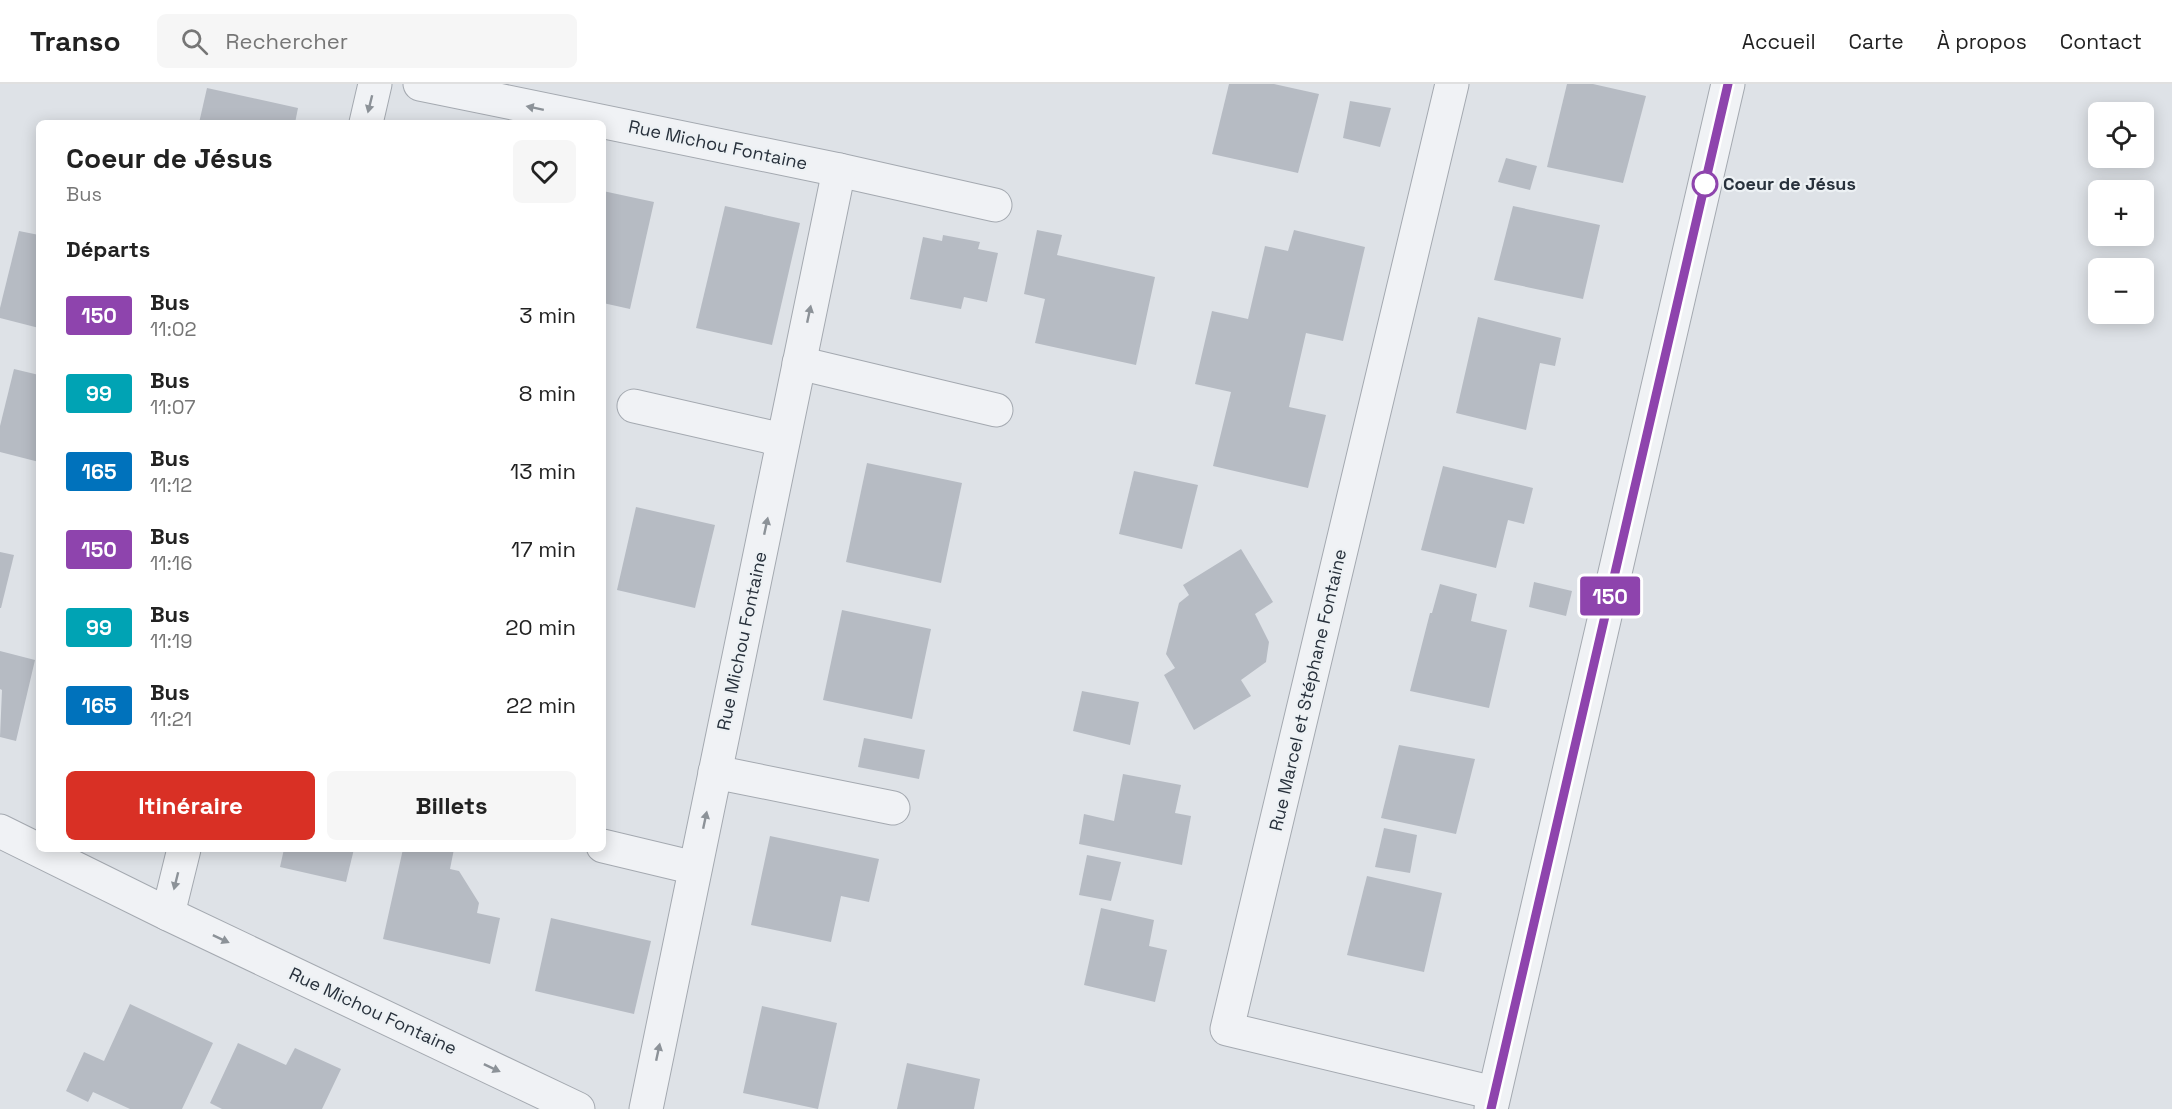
<!DOCTYPE html>
<html lang="fr">
<head>
<meta charset="utf-8">
<style>
	:root { --surface:#fff; --page:#f6f6f6; --text:#222; --muted:#767676; --line:#e0e0e0; --accent:#d93025 }
	body { margin:0; font-family:"Space Grotesk",sans-serif; background:var(--page); color:var(--text); height:100vh; display:flex; flex-direction:column; font-size:22px; white-space:nowrap }
	* { box-sizing:border-box; margin:0 }
	p { font-size:20px; color:var(--muted) }
	.icon { flex:none; width:33px; height:33px; fill:none; stroke:currentColor; stroke-width:2; stroke-linecap:round; stroke-linejoin:round }
	.map { position:relative; flex:1; overflow:hidden }
	.sheet { position:absolute; left:36px; top:36px; width:570px; height:732px; display:flex; flex-direction:column; background:var(--surface); border-radius:9px; box-shadow:0 3px 15px #0003 }
	.sheet>* { flex:none }
	.badge { padding:0 12px; border-radius:4px; font-size:21px; line-height:39px }
	.fabs { position:absolute; left:2088px; top:18px; display:grid; gap:12px }
	.fabs a { display:grid; place-items:center; width:66px; height:66px; border-radius:9px; background:var(--surface); box-shadow:0 3px 15px #0003; font-size:30px }
	.map>.badge { position:absolute; translate:-50% -50%; box-shadow:0 0 0 3px #fff }
	h2 { padding:0 30px; font-size:22px; line-height:54px }
	.round { display:grid; place-items:center; flex:none; width:63px; height:63px; border-radius:9px; background:var(--page) }
	.headline { display:flex; align-items:center; justify-content:space-between; height:102px; padding:0 30px }
	h1 { font-size:28px; font-weight:700; line-height:45px }
	.button { display:flex; gap:12px; margin-top:auto; padding:12px 30px }
	.button a { flex:1; height:69px; border-radius:9px; background:var(--accent); color:#fff; font-size:24px; font-weight:700; line-height:69px; text-align:center }
	.button a+a { background:var(--page); color:var(--text) }
	ul { padding:0; list-style:none }
	li { display:flex; align-items:center; gap:18px; height:78px; padding:0 30px }
	li div { flex:1 }
	li b { display:block; font-size:22px }
	li em { font-style:normal }
	li .badge { min-width:66px; font-weight:700; text-align:center }
	header { display:flex; align-items:center; gap:36px; box-sizing:border-box; height:84px; padding:0 30px; background:var(--surface); border-bottom:2px solid var(--line) }
	header strong { font-size:28px }
	nav { display:flex; gap:33px; margin-inline-start:auto; font-size:21px }
	.search { width:420px; height:54px; background:var(--page); display:flex; align-items:center; gap:15px; box-sizing:border-box; padding:0 21px; border-radius:9px; color:var(--muted); font-size:22px }
	.map>svg:first-child { display:block }
	.building { fill:#b6bbc3 }
	.lines { fill:none; stroke-linecap:round; stroke-linejoin:round }
	.minor-casing { stroke:#a4a9b0; stroke-width:35 }
	.minor { stroke:#f0f2f5; stroke-width:33 }
	.oneway { fill:#8c9298 }
	.line-casing { stroke:#fff; stroke-width:14 }
	.line { stroke:#8e44ad; stroke-width:9 }
	.stop-dot { fill:#fff; stroke:#8e44ad; stroke-width:3 }
	.labels { text-anchor:middle; stroke-width:4.5; stroke-linejoin:round; paint-order:stroke }
	.street-label { font-size:18px; fill:#28313c; stroke:#edf1f4 }
	.stop-label { font-size:18px; font-weight:bold; fill:#28313c; stroke:#edf1f4; text-anchor:start }
</style>
</head>
<body>
<header>
<strong>Transo</strong>
<div class="search"><svg class="icon" aria-label="search" viewBox="0 0 24 24"><circle cx="10" cy="10" r="6"/><path d="M15 15l6 6"/></svg>Rechercher</div>
<nav><a>Accueil</a><a>Carte</a><a>À propos</a><a>Contact</a></nav>
</header>
<div class="map">
<svg width="2172" height="1025" viewBox="0 0 2172 1025">
	<rect width="100%" height="100%" fill="#dee2e7"/>
	<!-- building -->
	<g class="building">
		<polygon points="1229,0 1274,0 1319,10 1298,89 1212,70"/>
		<polygon points="1567,0 1593,0 1646,12 1623,99 1547,83"/>
		<polygon points="207,4 298,24 295,39 199,39"/>
		<polygon points="1350,17 1391,24 1380,63 1343,54"/>
		<polygon points="1506,74 1537,82 1530,106 1498,98"/>
		<polygon points="603,107 654,118 630,225 603,219"/>
		<polygon points="725,122 800,139 772,261 696,244"/>
		<polygon points="1513,122 1600,141 1583,215 1494,196"/>
		<polygon points="1037,146 1062,151 1057,171 1155,193 1136,281 1035,259 1045,215 1024,210"/>
		<polygon points="1294,146 1365,163 1343,257 1306,249 1289,323 1326,331 1308,404 1213,382 1231,308 1195,300 1212,227 1248,235 1265,162 1288,167"/>
		<polygon points="19,147 39,151 39,244 0,234 0,224"/>
		<polygon points="943,151 980,158 978,165 998,169 987,218 964,213 961,225 910,215 923,153 942,157"/>
		<polygon points="1478,233 1561,254 1555,282 1540,279 1526,346 1456,329"/>
		<polygon points="14,285 39,291 39,378 0,368 0,342"/>
		<polygon points="867,379 962,399 941,499 846,478"/>
		<polygon points="1443,382 1533,404 1524,440 1508,436 1496,484 1421,466"/>
		<polygon points="1134,387 1198,401 1182,465 1119,450"/>
		<polygon points="636,423 715,441 695,524 617,506"/>
		<polygon points="1241,465 1273,518 1255,530 1269,558 1266,578 1241,596 1251,612 1194,646 1164,591 1175,584 1166,570 1179,519 1189,511 1183,501"/>
		<polygon points="0,468 14,471 1,524 0,524"/>
		<polygon points="1534,498 1572,507 1566,532 1529,523"/>
		<polygon points="1440,500 1477,510 1471,537 1507,546 1489,624 1410,607 1430,529 1432,529"/>
		<polygon points="842,526 931,545 912,635 823,616"/>
		<polygon points="0,567 35,576 16,657 0,653 2,606 0,605"/>
		<polygon points="1082,607 1139,618 1130,661 1073,647"/>
		<polygon points="864,654 925,666 919,695 858,683"/>
		<polygon points="1399,661 1475,675 1456,750 1381,734"/>
		<polygon points="1123,690 1181,701 1175,729 1191,732 1182,781 1079,760 1084,730 1114,737"/>
		<polygon points="1384,744 1417,751 1410,789 1375,783"/>
		<polygon points="770,752 879,775 869,818 841,812 831,858 751,841"/>
		<polygon points="284,765 354,765 346,798 280,783"/>
		<polygon points="403,765 454,765 450,785 459,787 479,819 477,829 500,834 490,880 383,855"/>
		<polygon points="1087,771 1121,778 1111,817 1079,811"/>
		<polygon points="1367,792 1442,809 1424,888 1347,871"/>
		<polygon points="1101,824 1154,836 1149,862 1167,866 1155,918 1084,901"/>
		<polygon points="551,834 651,857 634,930 535,907"/>
		<polygon points="130,920 213,959 182,1025 130,1025 93,1008 88,1018 66,1007 84,968 104,977"/>
		<polygon points="762,922 837,939 818,1025 743,1009"/>
		<polygon points="238,959 286,981 295,964 341,985 322,1025 222,1025 210,1019"/>
		<polygon points="907,979 980,995 974,1025 897,1025"/>
	</g>
	<g class="lines">
		<!-- minor casing -->
		<g class="minor-casing">
			<g id="minor">
				<polyline points="420,0 839,86 995,121"/>
				<polyline points="1452,0 1227,945 1494,1009"/>
				<polyline points="366,39 375,0"/>
				<polyline points="799,279 996,326"/>
				<polyline points="634,322 783,356"/>
				<polyline points="715,688 893,724"/>
				<polyline points="0,747 168,830 578,1025"/>
				<polyline points="603,762 695,784"/>
				<polyline points="168,830 184,765"/>
				<polyline points="646,1025 839,86"/>
				<polyline points="1491,1025 1728,0"/>
			</g>
		</g>
		<!-- minor -->
		<use href="#minor" class="minor"/>
	</g>
	<!-- one-way arrows -->
	<defs><path id="oneway-solid" d="M-6-.8H1V-3.2L6.5 0L1 3.2V.8H-6Z" transform="scale(1.5)"/></defs>
	<g class="oneway">
		<use href="#oneway-solid" transform="translate(370 20) rotate(104)"/>
		<use href="#oneway-solid" transform="translate(535 24) rotate(-168)"/>
		<use href="#oneway-solid" transform="translate(809 230) rotate(-78)"/>
		<use href="#oneway-solid" transform="translate(766 442) rotate(-78)"/>
		<use href="#oneway-solid" transform="translate(705 736) rotate(-78)"/>
		<use href="#oneway-solid" transform="translate(176 797) rotate(104)"/>
		<use href="#oneway-solid" transform="translate(221 855) rotate(25)"/>
		<use href="#oneway-solid" transform="translate(658 968) rotate(-78)"/>
		<use href="#oneway-solid" transform="translate(492 984) rotate(25)"/>
	</g>
	<g class="lines">
		<!-- line casing -->
		<g class="line-casing">
			<polyline id="line" points="1491,1025 1728,0"/>
		</g>
		<!-- line -->
		<use href="#line" class="line"/>
	</g>
	<!-- markers -->
	<circle class="stop-dot" cx="1705" cy="100" r="12"/>
	<g class="labels">
		<!-- street labels -->
		<g class="street-label">
			<text transform="translate(718 61) rotate(12)" y="6">Rue Michou Fontaine</text>
			<text transform="translate(742 557) rotate(-78)" y="6">Rue Michou Fontaine</text>
			<text transform="translate(1308 606) rotate(-77)" y="6">Rue Marcel et Stéphane Fontaine</text>
			<text transform="translate(373 927) rotate(25)" y="6">Rue Michou Fontaine</text>
		</g>
		<!-- stop labels -->
		<g class="stop-label">
			<text x="1723" y="106">Coeur de Jésus</text>
		</g>
	</g>
</svg>
<div class="fabs">
<a><svg class="icon" aria-label="locate" viewBox="0 0 24 24"><circle cx="12" cy="12" r="6"/><path d="M12 2v4M12 18v4M2 12h4M18 12h4"/></svg></a>
<a>+</a>
<a>−</a>
</div>
<b class="badge" style="left:1610px;top:512px;background:#8e44ad;color:#fff">150</b>
<section class="sheet">
<div class="headline"><div><h1>Coeur de Jésus</h1><p>Bus</p></div><a class="round"><svg class="icon" aria-label="heart" viewBox="0 0 24 24"><path d="M12 20l-8-8c-3-5 5-10 8-4 3-6 11-1 8 4z"/></svg></a></div>
<h2>Départs</h2>
<ul>
<li><span class="badge" style="background:#8e44ad;color:#fff">150</span><div><b>Bus</b><p>11:02</p></div><em>3 min</em></li>
<li><span class="badge" style="background:#00a3b4;color:#fff">99</span><div><b>Bus</b><p>11:07</p></div><em>8 min</em></li>
<li><span class="badge" style="background:#0072bc;color:#fff">165</span><div><b>Bus</b><p>11:12</p></div><em>13 min</em></li>
<li><span class="badge" style="background:#8e44ad;color:#fff">150</span><div><b>Bus</b><p>11:16</p></div><em>17 min</em></li>
<li><span class="badge" style="background:#00a3b4;color:#fff">99</span><div><b>Bus</b><p>11:19</p></div><em>20 min</em></li>
<li><span class="badge" style="background:#0072bc;color:#fff">165</span><div><b>Bus</b><p>11:21</p></div><em>22 min</em></li>
</ul>
<div class="button"><a>Itinéraire</a><a>Billets</a></div>
</section>
</div>
</body>
</html>
